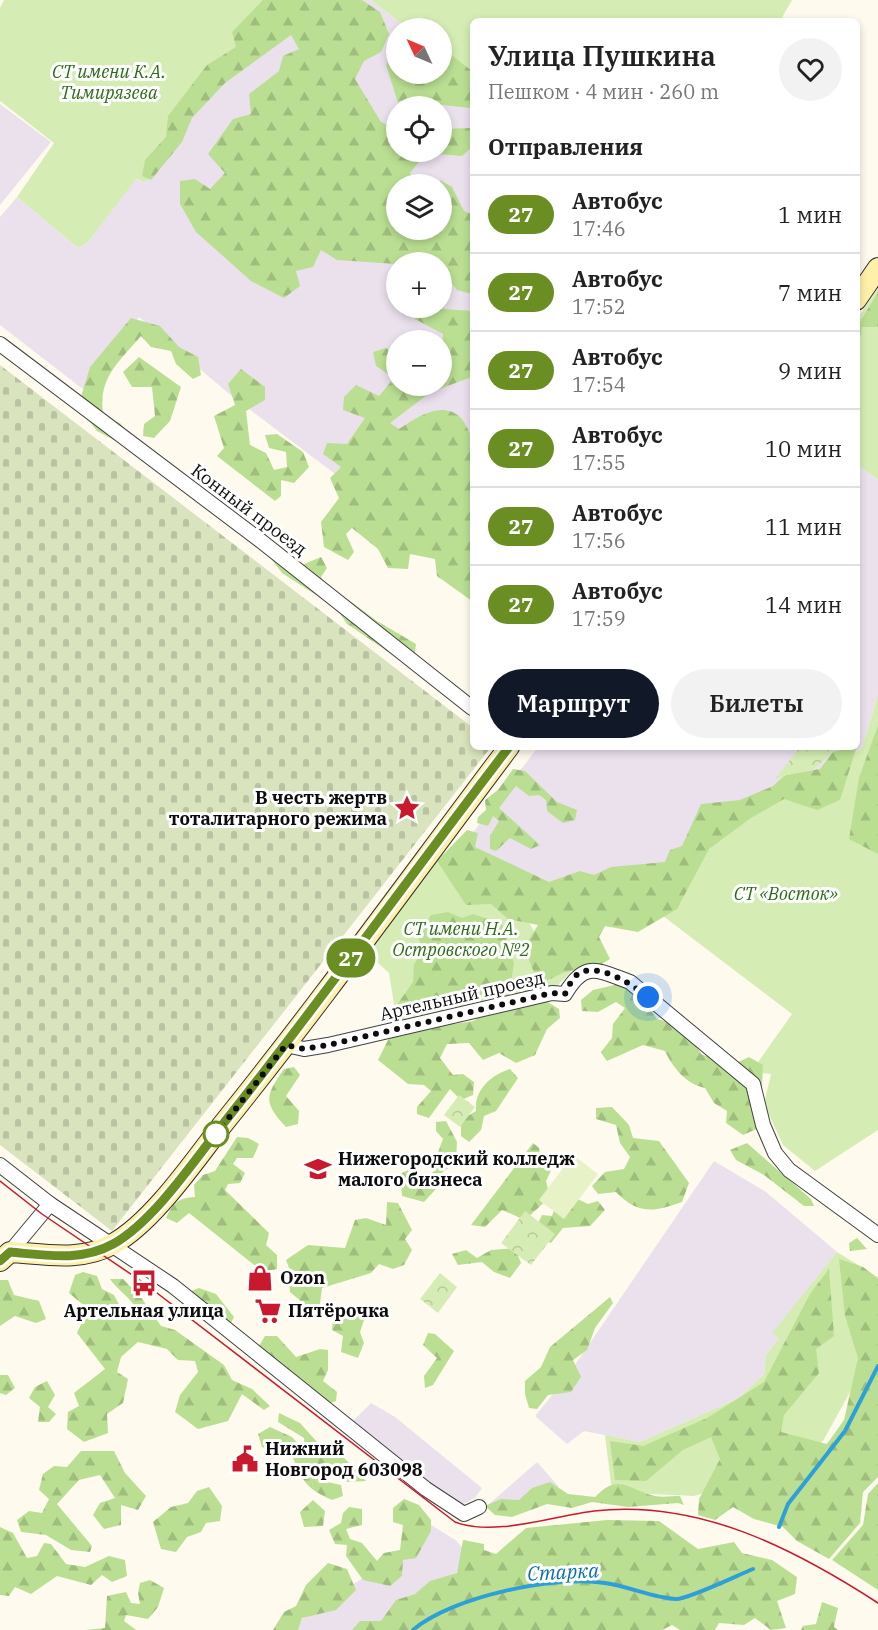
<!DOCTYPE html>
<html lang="ru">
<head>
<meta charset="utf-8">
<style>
	:root { --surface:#fff; --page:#f2f2f2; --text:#222; --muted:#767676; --line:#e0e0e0; --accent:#111827 }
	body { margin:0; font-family:"IBM Plex Serif",serif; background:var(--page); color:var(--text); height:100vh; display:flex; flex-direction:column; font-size:22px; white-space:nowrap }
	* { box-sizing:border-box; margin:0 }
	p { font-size:20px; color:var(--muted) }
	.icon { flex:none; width:33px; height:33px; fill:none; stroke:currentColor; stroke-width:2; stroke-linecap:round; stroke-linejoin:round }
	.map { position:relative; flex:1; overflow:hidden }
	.side { position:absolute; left:470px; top:18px; width:390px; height:732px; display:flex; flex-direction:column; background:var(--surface); border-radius:9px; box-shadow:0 3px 9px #0003 }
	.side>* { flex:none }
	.badge { padding:0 12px; border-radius:20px; font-size:21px; line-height:39px }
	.needle { width:39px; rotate:314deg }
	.controls { position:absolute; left:386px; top:18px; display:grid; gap:12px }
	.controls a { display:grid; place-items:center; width:66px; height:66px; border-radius:50%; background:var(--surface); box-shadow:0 3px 9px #0003; font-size:30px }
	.you { position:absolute; width:30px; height:30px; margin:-15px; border:4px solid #fff; border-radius:50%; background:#1a73e8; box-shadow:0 0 0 9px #1a73e833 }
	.map>.badge { position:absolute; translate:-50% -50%; box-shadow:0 0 0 3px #fff }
	h2 { padding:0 18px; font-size:22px; line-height:54px }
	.round { display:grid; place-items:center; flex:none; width:63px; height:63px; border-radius:32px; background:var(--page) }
	.head { display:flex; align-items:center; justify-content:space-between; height:102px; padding:0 18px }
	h1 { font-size:28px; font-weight:600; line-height:45px }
	.button { display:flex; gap:12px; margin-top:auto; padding:12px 18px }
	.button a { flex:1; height:69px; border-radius:36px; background:var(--accent); color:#fff; font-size:24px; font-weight:600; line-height:69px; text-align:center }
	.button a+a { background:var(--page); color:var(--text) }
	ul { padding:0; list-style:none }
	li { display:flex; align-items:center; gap:18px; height:78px; padding:0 18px; border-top:2px solid var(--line) }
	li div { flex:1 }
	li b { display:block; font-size:22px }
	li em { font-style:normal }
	li .badge { min-width:66px; font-weight:700; text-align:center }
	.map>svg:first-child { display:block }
	.industrial { fill:#ebe1ed; fill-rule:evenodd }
	.grass { fill:#d5edb4 }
	.forest { fill:url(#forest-firs) }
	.cemetery { fill:url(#cemetery-stones) }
	.park { fill:url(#park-crowns) }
	.pitch { fill:#e7f3c6 }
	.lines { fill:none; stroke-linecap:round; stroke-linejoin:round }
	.stream { stroke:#2ea0d9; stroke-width:4 }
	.street-casing { stroke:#404040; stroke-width:16 }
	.secondary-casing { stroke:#2f2f2f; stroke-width:22 }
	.street { stroke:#fff; stroke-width:14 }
	.secondary { stroke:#fff0a9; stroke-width:20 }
	.tram { stroke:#c9192d; stroke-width:1.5 }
	.line-casing { stroke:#fff; stroke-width:14 }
	.line { stroke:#6b8e23; stroke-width:9 }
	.walk { stroke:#0d0d0d; stroke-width:6; stroke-dasharray:0 10.8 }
	.stop-dot { fill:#fff; stroke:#6b8e23; stroke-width:3 }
	.labels { text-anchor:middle; stroke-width:6; stroke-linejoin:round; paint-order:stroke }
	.park-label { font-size:18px; font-style:italic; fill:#2e6b18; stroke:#fff }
	.street-label { font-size:18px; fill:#0d0d0d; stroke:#fff }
	.poi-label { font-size:18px; font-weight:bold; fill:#0d0d0d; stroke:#fff; text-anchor:start }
	.water-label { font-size:20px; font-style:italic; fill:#0c6faa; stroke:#fff }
</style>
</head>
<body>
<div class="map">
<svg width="878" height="1630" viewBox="0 0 878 1630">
	<defs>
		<pattern id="forest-firs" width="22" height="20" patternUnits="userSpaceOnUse" patternTransform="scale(1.5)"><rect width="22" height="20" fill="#badf92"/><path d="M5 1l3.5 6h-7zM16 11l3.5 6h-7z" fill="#9fbe7d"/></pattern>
		<pattern id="cemetery-stones" width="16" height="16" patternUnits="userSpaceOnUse" patternTransform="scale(1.5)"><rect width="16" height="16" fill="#d9e3bd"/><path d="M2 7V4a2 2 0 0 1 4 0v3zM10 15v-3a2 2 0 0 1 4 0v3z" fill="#b9c2a1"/></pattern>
		<pattern id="park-crowns" width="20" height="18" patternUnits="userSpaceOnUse" patternTransform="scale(1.5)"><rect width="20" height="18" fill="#d5edb4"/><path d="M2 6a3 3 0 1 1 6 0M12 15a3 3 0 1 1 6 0" fill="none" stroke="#b6ca9a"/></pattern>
	</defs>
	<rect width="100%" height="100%" fill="#fffaee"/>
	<!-- industrial -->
	<g class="industrial">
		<path d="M276,0H371L407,28H396V74H441L472,80V548L355,489L228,393L139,317L84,390L0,325V217L17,197L78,248L88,242L137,177L144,183L165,145ZM396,106H441V152H396ZM396,184H441V230H396ZM396,262H441V308H396ZM396,340H441V386H396Z"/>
		<polygon points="0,104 51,142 0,205"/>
		<polygon points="857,464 878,480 878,695 862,748 837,768 669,866 552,887 462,847 538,747 856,747"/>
		<polygon points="714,1161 766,1192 837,1252 773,1333 779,1338 766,1355 764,1374 739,1398 640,1442 584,1431 567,1444 535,1416 564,1381"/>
		<polygon points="371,1403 395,1417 482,1488 475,1498 464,1504 456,1504 353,1421"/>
		<polygon points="537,1462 559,1487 511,1506 488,1505"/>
		<polygon points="428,1523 457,1541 472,1562 373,1630 288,1630 319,1606 391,1560"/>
	</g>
	<!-- grass -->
	<g class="grass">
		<polygon points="4,0 276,0 166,145 171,151 144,183 137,178 88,242 78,248 17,197 54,143 0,101 0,8"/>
		<polygon points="371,0 792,0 780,21 472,21 472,80 441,55 441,28 407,28"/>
		<polygon points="878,288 878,480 857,464 856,321"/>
		<polygon points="878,695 878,1130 815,1171 783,1145 764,1104 771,1074 751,1072 792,1014 663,916 719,826 837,768 862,748"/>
		<polygon points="442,854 524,914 538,938 567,962 571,972 558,985 397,1023 389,973 366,952"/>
		<polygon points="837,1252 860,1266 876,1345 823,1441 760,1476 694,1496 612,1492 605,1435 640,1442 739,1398 764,1374 766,1355 779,1338 772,1333"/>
	</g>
	<!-- forest -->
	<g class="forest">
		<polygon points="263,0 362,0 380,12 389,34 381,52 364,61 355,79 381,122 396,129 396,152 441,152 441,129 472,128 472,147 462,156 426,153 410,173 415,184 396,184 396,230 443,228 440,180 452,187 464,211 472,214 472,294 457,290 447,278 441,276 441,262 396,264 337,260 321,250 313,267 296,271 300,286 284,298 251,281 196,232 180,204 180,181 195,179 210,189 225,173 208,154 233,119 251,114 249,94 279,71 283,56 299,49 291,35 225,83 192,118 182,142 151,180 142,176 145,160 166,137 168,116 207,65 236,47 232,32"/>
		<polygon points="396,45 396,74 441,74 441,47 472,71 470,108 443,105 399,106 386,65"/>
		<path d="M442,291L444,309L472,311V377L431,392L390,423L399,429C416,418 441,400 460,417C465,422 469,432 472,438V601L437,576L435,559L410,554L408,569L388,568L378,549L352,528L346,534L354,552L348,560L324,547L321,522L339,498L330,478L341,467L323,454L327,443L347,444L365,418L343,410L344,397L356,385L379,396L394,378L376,366L373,352L386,348L396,355V386H441L443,334L415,319L419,308H441Z"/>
		<polygon points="878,292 878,327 862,327 861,335 857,339 857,327"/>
		<path d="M131,318L160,326L179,347L198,357L201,375L193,379L176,364L171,351L151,347L141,336C118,363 96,379 104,418L120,423L132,439L125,446L97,431L78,407L90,367Z"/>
		<polygon points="139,357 181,387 170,421 154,438 143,436 144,424 155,416 152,387 132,387 123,372"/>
		<polygon points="241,369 265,387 265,400 246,411 250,445 266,453 274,470 287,467 286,452 269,448 265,435 277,434 303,452 309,467 294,483 281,480 281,496 275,501 217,456 224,448 214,416 235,405 228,384"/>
		<polygon points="269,544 278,544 302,565 321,557 327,568 321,577 334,598 346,598 377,621 416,644 414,658 403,662 347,624 336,608 282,573 266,552"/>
		<polygon points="878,725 878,854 849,839 859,778"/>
		<polygon points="843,749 856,749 840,800 817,810 784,799 751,818 709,849 677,909 638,932 605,926 599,937 610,959 602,964 562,973 539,985 524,947 538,925 508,919 491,904 466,905 437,861 467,830 478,833 475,847 549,882 580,871 594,875 611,867 665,862 670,850 682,846 701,804 740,800 773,786 785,775 820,769 833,752"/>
		<polygon points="513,769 525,771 557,802 577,810 575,820 563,823 547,811 546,800 539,795 529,796 516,786 499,808 540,845 531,849 510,838 496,851 490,849 490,836 499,821 493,816 488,826 477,823 478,817 486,810 485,800 498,790"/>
		<polygon points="448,912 462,918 473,914 502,924 514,963 510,988 489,999 453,1005 397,1020 389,1016 413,982 414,964 423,950 417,935 431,915"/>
		<path d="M619,984L644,1001L657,1019C681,1025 689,1034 702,1055L714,1057L728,1067L749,1057L763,1065L762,1086L752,1097L759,1128L743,1135L726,1123L727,1111L714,1103L705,1088C686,1084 673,1068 665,1051L643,1045L607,1061L601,1052L612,1038L613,1024L625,1008L616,1002L598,1012L582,1011L581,1000L593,990Z"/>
		<polygon points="533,993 559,1009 560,1018 547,1029 535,1055 516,1063 499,1053 483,1060 469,1043 447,1044 440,1058 453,1075 463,1074 474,1082 473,1095 461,1100 450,1089 429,1118 417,1114 417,1107 431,1091 424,1085 408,1084 378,1060 388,1040 405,1028 421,1031 440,1022 454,1024 474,1021 484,1011"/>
		<path d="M294,1067L300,1075L286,1096L299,1111L298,1124L286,1127C263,1102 265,1096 284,1069Z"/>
		<path d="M510,1069L518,1078L496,1111L484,1116L481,1130L469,1142L461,1136V1120L476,1111C474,1090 491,1075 510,1069Z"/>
		<path d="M612,1107L629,1125L633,1138L659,1141L689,1183L682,1202C654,1212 638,1215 616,1192L598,1194L592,1186L605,1172L624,1169L630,1157L620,1143L616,1125L596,1119V1108Z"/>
		<polygon points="446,1121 457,1142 456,1162 439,1175 436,1189 424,1202 402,1196 400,1174 408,1170 424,1178 436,1170 437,1155 443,1139 436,1131 436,1122"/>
		<path d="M237,1137L248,1138L259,1144L253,1158H237L233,1164L245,1173L240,1183L228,1184L225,1190L269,1233L266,1245L277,1255V1269L263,1272L189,1213L177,1223L166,1218C173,1203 178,1198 195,1197L194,1185L203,1175L215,1171Z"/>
		<polygon points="533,1143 539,1148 541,1158 556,1160 546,1181 550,1197 525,1220 502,1210 485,1227 471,1225"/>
		<polygon points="747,1143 811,1199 814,1206 804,1206 764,1175 736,1160 730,1150"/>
		<polygon points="573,1197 588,1204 598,1201 605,1210 590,1226 563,1228 551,1243 532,1236 542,1215 552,1216 556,1204"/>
		<polygon points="387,1202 398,1203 412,1230 405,1239 412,1250 404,1265 393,1269 379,1264 371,1273 322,1288 320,1304 310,1309 290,1292 289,1280 304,1276 289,1268 286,1260 308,1245 345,1248 355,1220 366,1218 386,1225"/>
		<polygon points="857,1238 867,1249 850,1251 849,1243"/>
		<polygon points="515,1248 521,1263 510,1278 494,1272 482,1262 458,1265 452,1254 466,1250 477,1258 491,1250"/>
		<polygon points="839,1259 863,1267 878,1278 878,1477 863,1492 860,1523 829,1559 797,1541 783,1527 754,1519 733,1507 715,1520 698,1515 699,1499 720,1459 711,1437 683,1450 646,1481 615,1480 610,1441 643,1446 707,1418 764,1382 810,1294 829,1269 834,1336 816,1349 819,1373 784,1415 781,1432 827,1444 844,1420 858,1358 845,1316"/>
		<path d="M83,1272L97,1276L102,1289L114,1295L124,1314L138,1312C132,1298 118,1291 110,1279H123L140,1296L161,1326L175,1330L224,1365L232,1380L252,1389L270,1406L264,1410L242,1394L228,1421L198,1429L175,1412L180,1395L198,1372L195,1361L178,1360L167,1349L138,1342L121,1357L117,1372L128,1379L123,1403L107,1414L108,1433L84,1442L67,1429L68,1412L79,1406L74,1393L105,1369L77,1333L88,1309L69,1293L75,1275Z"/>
		<polygon points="0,1280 8,1280 14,1295 39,1301 46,1319 36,1323 15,1316 0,1326"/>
		<polygon points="199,1288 216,1294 234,1317 229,1327 189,1305 191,1291"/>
		<polygon points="610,1297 613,1303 595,1328 587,1350 573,1360 581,1377 571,1392 548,1395 537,1409 529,1408 525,1394 525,1381 541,1367 550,1347"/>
		<polygon points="349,1306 363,1306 364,1320 360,1332 364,1343 358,1358 341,1352 343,1336 332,1330 333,1319"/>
		<polygon points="428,1333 435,1334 454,1351 433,1385 425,1388 424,1376 437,1358 423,1345"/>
		<polygon points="265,1336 277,1336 296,1357 320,1349 328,1350 328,1370 323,1381 337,1392 336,1401 320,1407 300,1383 262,1367 253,1356"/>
		<polygon points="0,1375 8,1375 15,1388 6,1395 0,1393"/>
		<polygon points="47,1381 55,1395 48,1407 56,1414 49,1422 38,1422 40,1407 29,1398 35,1387"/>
		<path d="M279,1413L300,1423L318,1443H330L366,1481L347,1482L339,1472L323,1467V1481L341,1485L343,1496L332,1500C307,1489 303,1482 293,1458L262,1447L258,1434L270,1427L292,1437L305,1451L304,1438L278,1422Z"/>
		<polygon points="81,1451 114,1451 125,1473 146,1496 138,1510 121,1505 121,1525 104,1529 93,1515 100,1503 115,1498 100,1475 79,1480 57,1504 92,1546 90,1552 71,1550 46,1535 21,1532 17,1520 29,1511 42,1513 49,1499 39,1490 43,1474 54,1466 67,1467"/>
		<path d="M550,1482L568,1494L595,1497C618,1474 625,1487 651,1495C659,1498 671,1496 680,1496L684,1505L678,1503L628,1507L592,1502L572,1508L547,1504L512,1517L495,1515L485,1506L501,1499L519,1500L532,1488Z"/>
		<polygon points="878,1483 878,1590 832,1560 863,1525 868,1494"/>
		<polygon points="209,1487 222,1506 220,1521 206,1523 201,1532 187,1537 176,1552 161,1549 153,1522 171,1507 188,1503 197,1491"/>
		<polygon points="404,1499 419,1505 431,1520 431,1531 416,1558 403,1560 402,1576 390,1586 363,1580 346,1556 347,1545 335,1544 329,1530 341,1523 343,1513 349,1507 362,1509 362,1525 346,1529 350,1539 362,1543 377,1561 384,1553 400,1550 403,1525 393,1522 393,1508"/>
		<polygon points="313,1500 325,1511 323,1526 304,1527 300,1512"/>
		<polygon points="607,1520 659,1521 698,1549 734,1542 742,1553 772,1560 797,1577 795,1594 777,1601 786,1628 771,1630 755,1618 744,1625 719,1623 715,1630 680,1630 672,1625 662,1630 352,1630 360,1621 381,1621 396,1600 415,1594 430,1581 457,1573 463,1540 484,1544 484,1550 496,1554 526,1528"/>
		<polygon points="0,1527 13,1533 27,1558 37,1556 44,1543 51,1544 66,1564 85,1567 109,1556 125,1560 127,1576 112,1582 102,1575 91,1585 57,1576 31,1594 15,1587 9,1596 0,1595"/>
		<polygon points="328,1563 347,1569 356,1590 336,1610 302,1618 298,1630 273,1630 284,1612 296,1606 306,1585"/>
		<polygon points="150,1580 164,1588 158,1607 148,1619 126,1615 124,1621 136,1630 86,1630 105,1628 107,1596 126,1592 131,1603 140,1604 138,1593 140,1583"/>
		<polygon points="822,1602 838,1608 834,1627 838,1630 801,1630 803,1626 816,1624"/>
	</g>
	<!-- cemetery -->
	<polygon class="cemetery" points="0,365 472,727 472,747 491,747 112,1231 0,1145"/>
	<!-- park -->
	<g class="park">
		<polygon points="800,747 839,747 814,769 776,778"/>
		<polygon points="459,1095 475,1107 460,1127 444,1115"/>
		<polygon points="525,1211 555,1234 531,1265 501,1243"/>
		<polygon points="440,1273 457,1287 438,1313 420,1299"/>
	</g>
	<!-- pitch -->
	<polygon class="pitch" points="573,1155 598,1174 564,1219 539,1200"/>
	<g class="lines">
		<!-- stream -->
		<g class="stream">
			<polyline points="779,1527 788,1504 845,1431 878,1366"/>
			<path d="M413,1630C451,1597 554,1575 605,1583C628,1586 653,1598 676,1599C689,1599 738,1575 753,1569"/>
		</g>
		<!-- street casing -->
		<g class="street-casing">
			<g id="street">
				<polyline points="0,344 261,541 472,708"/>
				<path d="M286,1045L304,1049L328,1045L552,993L565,994C585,960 597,970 630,982L753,1084L763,1125L775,1153L789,1170L878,1235"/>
				<polyline points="0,1165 50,1204 173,1286 426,1489 464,1514 479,1507"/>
				<polyline points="10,1252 50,1204"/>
			</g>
		</g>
		<!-- secondary casing -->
		<g class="secondary-casing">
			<g id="secondary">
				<polyline points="856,300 878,268"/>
				<path d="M0,1261L10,1252C45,1254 81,1262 113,1244C153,1222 194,1161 223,1124C322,1001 414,873 509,747"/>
			</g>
		</g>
		<!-- street -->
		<use href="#street" class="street"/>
		<!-- secondary -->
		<use href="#secondary" class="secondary"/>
		<!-- tram -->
		<path class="tram" d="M0,1181L42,1214L144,1283L455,1522C494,1537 553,1516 594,1511C698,1499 793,1548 878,1603"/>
	</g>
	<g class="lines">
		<!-- line casing -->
		<g class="line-casing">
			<path id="line" d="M0,1261L10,1252C45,1255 81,1262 113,1244C153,1222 194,1161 223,1124C321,1001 413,872 509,747"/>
		</g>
		<!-- line -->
		<use href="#line" class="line"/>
		<!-- walk -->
		<path class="walk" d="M216,1134L286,1045L304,1049L328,1045L552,993L565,994C568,988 572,978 578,974C597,961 633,985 648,997"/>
	</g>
	<!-- icons -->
	<defs>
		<g id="sight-bare" transform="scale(2.07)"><path d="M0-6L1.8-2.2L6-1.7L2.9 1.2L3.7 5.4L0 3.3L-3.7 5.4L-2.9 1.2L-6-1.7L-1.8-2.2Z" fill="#c9192d" stroke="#fff" stroke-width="2.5" paint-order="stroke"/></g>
		<g id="university-bare" transform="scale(2.07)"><path d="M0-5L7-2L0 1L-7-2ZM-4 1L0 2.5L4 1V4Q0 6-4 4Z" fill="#c9192d" stroke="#fff" stroke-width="2.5" paint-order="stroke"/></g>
		<g id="shop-bare" transform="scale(2.07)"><path d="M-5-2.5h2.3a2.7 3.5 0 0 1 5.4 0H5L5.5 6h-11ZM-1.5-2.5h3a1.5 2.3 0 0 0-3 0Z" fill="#c9192d" stroke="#fff" stroke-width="2.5" paint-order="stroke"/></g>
		<g id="bus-bare" transform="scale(2.07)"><path d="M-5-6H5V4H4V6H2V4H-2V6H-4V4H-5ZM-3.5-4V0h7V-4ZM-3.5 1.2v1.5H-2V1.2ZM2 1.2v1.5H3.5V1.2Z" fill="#c9192d" stroke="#fff" stroke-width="2.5" paint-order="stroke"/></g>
		<g id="supermarket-bare" transform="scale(2.07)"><path d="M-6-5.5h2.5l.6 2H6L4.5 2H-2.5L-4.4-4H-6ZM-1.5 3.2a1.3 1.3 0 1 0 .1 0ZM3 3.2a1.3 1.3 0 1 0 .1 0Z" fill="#c9192d" stroke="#fff" stroke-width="2.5" paint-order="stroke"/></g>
		<g id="civic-bare" transform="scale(2.07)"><path d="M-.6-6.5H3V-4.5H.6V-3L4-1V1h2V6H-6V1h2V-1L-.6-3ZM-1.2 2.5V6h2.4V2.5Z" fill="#c9192d" stroke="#fff" stroke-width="2.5" paint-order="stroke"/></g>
	</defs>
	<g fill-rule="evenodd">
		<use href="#sight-bare" x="407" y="808"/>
		<use href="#university-bare" x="318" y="1169"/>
		<use href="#shop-bare" x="260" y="1278"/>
		<use href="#bus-bare" x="144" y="1283"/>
		<use href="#supermarket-bare" x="268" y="1311"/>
		<use href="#civic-bare" x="245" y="1459"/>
	</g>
	<!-- markers -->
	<circle class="stop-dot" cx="216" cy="1134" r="12"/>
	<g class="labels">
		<!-- park labels -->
		<g class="park-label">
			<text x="109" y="78">СТ имени К.А.<tspan x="109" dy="21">Тимирязева</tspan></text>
			<text x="786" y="900">СТ «Восток»</text>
			<text x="461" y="935">СТ имени Н.А.<tspan x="461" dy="21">Островского №2</tspan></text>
		</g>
		<!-- street labels -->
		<g class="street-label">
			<text transform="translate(249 510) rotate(37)" y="6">Конный проезд</text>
			<text transform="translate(462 996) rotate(-13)" y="6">Артельный проезд</text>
		</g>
		<!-- poi labels -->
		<g class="poi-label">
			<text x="387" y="804" text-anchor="end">В честь жертв<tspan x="387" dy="21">тоталитарного режима</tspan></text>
			<text x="338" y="1165">Нижегородский колледж<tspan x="338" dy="21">малого бизнеса</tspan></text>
			<text x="280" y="1284">Ozon</text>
			<text x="144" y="1317" text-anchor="middle">Артельная улица</text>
			<text x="288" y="1317">Пятёрочка</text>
			<text x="265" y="1455">Нижний<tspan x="265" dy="21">Новгород 603098</tspan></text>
		</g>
		<!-- water labels -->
		<g class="water-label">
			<text transform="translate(563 1572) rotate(-3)" y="7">Старка</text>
		</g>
	</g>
</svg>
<div class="controls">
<a><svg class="needle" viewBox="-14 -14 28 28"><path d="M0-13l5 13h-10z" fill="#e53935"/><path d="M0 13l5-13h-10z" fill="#767676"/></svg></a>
<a><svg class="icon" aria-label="locate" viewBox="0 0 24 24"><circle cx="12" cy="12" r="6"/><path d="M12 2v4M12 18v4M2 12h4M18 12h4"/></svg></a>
<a><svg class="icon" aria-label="layers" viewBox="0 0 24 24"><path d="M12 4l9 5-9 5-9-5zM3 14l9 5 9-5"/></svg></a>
<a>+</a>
<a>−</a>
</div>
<div class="you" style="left:648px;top:997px"></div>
<b class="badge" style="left:351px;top:958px;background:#6b8e23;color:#fff">27</b>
<section class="side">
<div class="head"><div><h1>Улица Пушкина</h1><p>Пешком · 4 мин · 260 m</p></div><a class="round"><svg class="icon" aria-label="heart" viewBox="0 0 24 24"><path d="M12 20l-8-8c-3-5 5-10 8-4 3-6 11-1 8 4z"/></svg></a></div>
<h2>Отправления</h2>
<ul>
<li><span class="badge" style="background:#6b8e23;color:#fff">27</span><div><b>Автобус</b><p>17:46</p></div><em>1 мин</em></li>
<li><span class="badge" style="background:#6b8e23;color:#fff">27</span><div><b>Автобус</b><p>17:52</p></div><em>7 мин</em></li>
<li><span class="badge" style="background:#6b8e23;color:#fff">27</span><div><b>Автобус</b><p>17:54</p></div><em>9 мин</em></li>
<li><span class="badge" style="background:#6b8e23;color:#fff">27</span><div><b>Автобус</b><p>17:55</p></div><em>10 мин</em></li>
<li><span class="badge" style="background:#6b8e23;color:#fff">27</span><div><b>Автобус</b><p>17:56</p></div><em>11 мин</em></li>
<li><span class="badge" style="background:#6b8e23;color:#fff">27</span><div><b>Автобус</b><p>17:59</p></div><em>14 мин</em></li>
</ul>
<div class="button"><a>Маршрут</a><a>Билеты</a></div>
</section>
</div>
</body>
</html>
